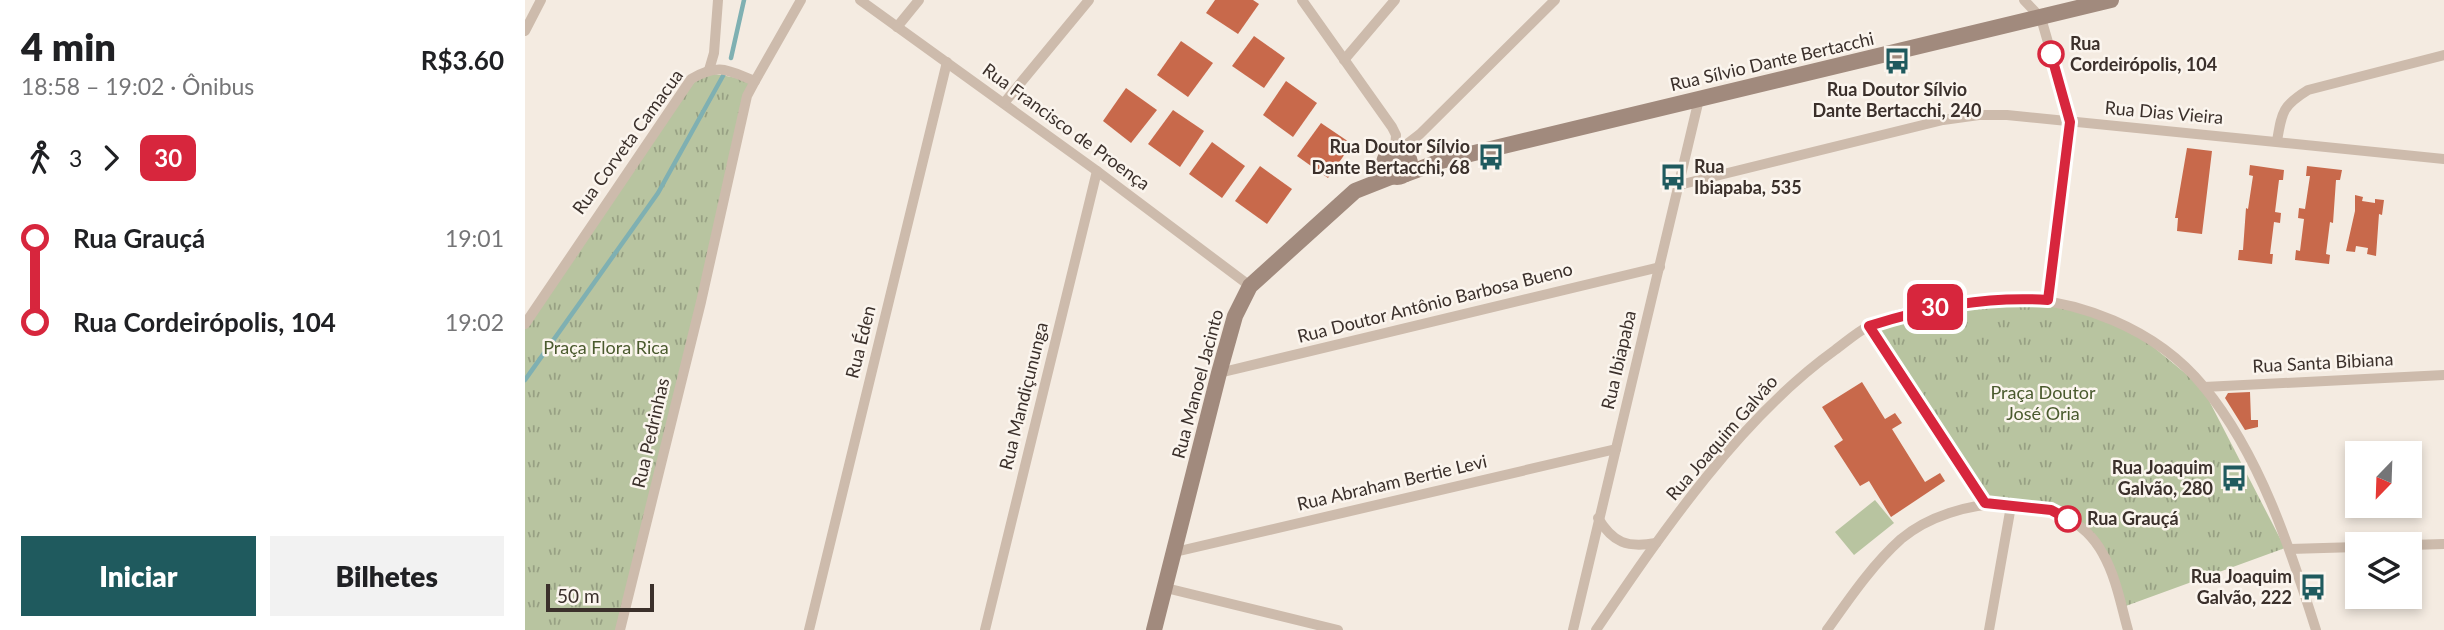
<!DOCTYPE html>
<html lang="pt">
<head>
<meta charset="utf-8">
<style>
	:root { --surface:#fff; --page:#f2f2f2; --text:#202124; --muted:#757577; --accent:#1f5a5e }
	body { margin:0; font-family:Lato,sans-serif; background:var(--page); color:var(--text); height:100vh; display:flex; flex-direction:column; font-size:26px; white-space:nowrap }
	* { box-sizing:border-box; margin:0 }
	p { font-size:23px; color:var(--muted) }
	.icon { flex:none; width:38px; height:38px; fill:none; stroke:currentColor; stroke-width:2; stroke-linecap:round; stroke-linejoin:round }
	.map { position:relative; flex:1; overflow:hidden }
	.side { display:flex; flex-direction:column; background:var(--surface); width:525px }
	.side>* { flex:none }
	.badge { padding:0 14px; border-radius:10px; font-size:24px; line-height:46px }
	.needle { width:46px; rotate:203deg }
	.buttons { position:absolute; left:1820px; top:441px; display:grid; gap:14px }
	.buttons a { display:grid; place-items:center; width:77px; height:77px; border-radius:0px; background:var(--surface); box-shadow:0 4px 10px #0003; font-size:35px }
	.scale { position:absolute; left:21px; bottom:18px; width:108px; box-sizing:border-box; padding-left:7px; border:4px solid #3b302b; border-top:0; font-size:19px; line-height:24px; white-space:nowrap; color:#3b302b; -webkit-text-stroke:5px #fbf5ee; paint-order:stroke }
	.map>.badge { position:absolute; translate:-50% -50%; box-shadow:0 0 0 4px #fff }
	.legs { display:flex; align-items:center; gap:10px; height:77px; padding:0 21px; font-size:23px }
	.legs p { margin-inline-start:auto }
	.head { display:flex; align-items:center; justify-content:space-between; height:119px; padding:0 21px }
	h1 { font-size:38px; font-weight:800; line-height:52px }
	.primary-button { display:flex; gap:14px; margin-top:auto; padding:14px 21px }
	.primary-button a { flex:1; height:80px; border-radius:0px; background:var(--accent); color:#fff; font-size:28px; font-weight:800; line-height:80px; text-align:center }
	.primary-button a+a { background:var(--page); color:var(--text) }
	ul { padding:0 21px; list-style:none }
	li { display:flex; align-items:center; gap:24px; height:84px; font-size:26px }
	li i { display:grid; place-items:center; width:10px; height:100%; margin:0 9px; background:currentColor }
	li i::after { content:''; width:18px; height:18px; margin:-9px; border:5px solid; border-radius:50%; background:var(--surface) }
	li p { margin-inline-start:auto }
	li:first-child i { background:linear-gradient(#0000 50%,currentColor 0) }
	li:last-child i { background:linear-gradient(currentColor 50%,#0000 0) }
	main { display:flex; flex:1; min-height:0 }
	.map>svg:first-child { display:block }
	.grass { fill:#b8c4a0 }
	.park { fill:url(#park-tufts) }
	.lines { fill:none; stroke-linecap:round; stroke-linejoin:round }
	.stream { stroke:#7fb0b2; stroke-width:4.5 }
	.building { fill:#c8694b }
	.street { stroke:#cdbbac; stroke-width:10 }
	.secondary { stroke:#a18a7d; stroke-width:16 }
	.line-1-casing { stroke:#fff; stroke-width:16 }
	.line-1 { stroke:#d7263d; stroke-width:10 }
	.stop-1-dot { fill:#fff; stroke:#d7263d; stroke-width:3.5 }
	.labels { text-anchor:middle; stroke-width:5; stroke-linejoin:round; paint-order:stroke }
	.stop-label { font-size:18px; font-weight:bold; fill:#3b302b; stroke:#fbf5ee; text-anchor:start }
	.street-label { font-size:18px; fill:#3b302b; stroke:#fbf5ee }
	.poi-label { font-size:18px; font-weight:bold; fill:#3b302b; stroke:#fbf5ee; text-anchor:end }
	.park-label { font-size:18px; fill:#4a5a2e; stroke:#fbf5ee }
</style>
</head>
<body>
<main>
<section class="side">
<div class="head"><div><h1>4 min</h1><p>18:58 – 19:02 · Ônibus</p></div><b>R$3.60</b></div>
<div class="legs"><svg class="icon" aria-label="walk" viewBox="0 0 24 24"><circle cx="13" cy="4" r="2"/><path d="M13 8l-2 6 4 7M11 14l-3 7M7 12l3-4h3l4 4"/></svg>3<svg class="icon" aria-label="forward" viewBox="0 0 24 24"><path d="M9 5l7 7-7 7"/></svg><b class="badge" style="background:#d7263d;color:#fff">30</b></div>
<ul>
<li><i style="color:#d7263d"></i><b>Rua Grauçá</b><p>19:01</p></li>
<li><i style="color:#d7263d"></i><b>Rua Cordeirópolis, 104</b><p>19:02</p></li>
</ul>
<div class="primary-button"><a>Iniciar</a><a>Bilhetes</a></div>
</section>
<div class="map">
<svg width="1919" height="630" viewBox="0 0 1919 630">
	<defs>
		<pattern id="park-tufts" width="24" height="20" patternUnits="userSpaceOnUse" patternTransform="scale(1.75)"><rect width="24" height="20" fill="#b8c4a0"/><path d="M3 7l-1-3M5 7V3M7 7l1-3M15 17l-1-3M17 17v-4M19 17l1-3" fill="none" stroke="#97a083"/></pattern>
	</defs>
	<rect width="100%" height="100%" fill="#f4ebe1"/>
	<!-- grass -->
	<polygon class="grass" points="1350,500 1369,523 1329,555 1310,532"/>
	<!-- park -->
	<g class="park">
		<polygon points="178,72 230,81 91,630 0,630 0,324 132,126"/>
		<polygon points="1457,300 1523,302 1574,316 1615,336 1677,387 1760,548 1598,607 1573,541 1517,504 1494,499 1460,502 1345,327 1391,312"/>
	</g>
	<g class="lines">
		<!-- stream -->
		<g class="stream">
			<polyline points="206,58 219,0"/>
			<polyline points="0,380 133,193 199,74"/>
		</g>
	</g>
	<!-- building -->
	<g class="building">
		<polygon points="690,0 728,0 734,4 713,34 681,13"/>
		<polygon points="729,36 760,58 739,88 707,66"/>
		<polygon points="656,41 688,63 663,97 632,75"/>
		<polygon points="761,81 792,103 768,137 738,115"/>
		<polygon points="601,88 632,110 606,143 578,121"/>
		<polygon points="648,110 679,131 655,167 623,144"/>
		<polygon points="796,123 827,144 803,178 772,156"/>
		<polygon points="687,142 720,166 697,198 664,174"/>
		<polygon points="1662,148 1687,151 1677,234 1652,231 1653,218 1650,218"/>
		<polygon points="1725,165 1759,170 1758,180 1754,180 1750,212 1756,213 1755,223 1749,222 1745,254 1748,254 1747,264 1713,260 1714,250 1718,250 1721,208 1723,209 1728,176 1724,175"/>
		<polygon points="735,166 767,189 742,224 710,201"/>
		<polygon points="1782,166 1817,170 1815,180 1811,180 1808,223 1805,222 1801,254 1805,255 1804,264 1770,260 1771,250 1775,251 1779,219 1773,218 1774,208 1780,209 1785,176 1781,176"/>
		<polygon points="1830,195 1838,197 1837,201 1850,203 1850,199 1859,200 1857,215 1854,214 1851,256 1842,254 1843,248 1831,246 1830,252 1821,251 1830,211"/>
		<polygon points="1337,382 1360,419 1370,413 1377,423 1367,429 1400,482 1415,473 1420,481 1366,517 1344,481 1335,486 1309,446 1318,440 1297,407"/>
		<polygon points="1725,392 1726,420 1733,420 1733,427 1720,430 1700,398 1703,393"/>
	</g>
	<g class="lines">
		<!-- street -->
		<g class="street">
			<polyline points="335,0 572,171 725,286"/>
			<polyline points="777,0 867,127 871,135 870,151"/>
			<polyline points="1499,0 1516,18 1546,122 1523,300"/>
			<polyline points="372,27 394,0"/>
			<polyline points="0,31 16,0"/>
			<polyline points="819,60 870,0"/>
			<polyline points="184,70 189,53 193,0"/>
			<polyline points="479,103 564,0"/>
			<path d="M1752,141C1757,112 1757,106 1783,90L1919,55"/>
			<polyline points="873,151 895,134 1030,0"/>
			<polyline points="1154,185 1418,120 1454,115 1482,115 1919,159"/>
			<path d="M0,324L166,79C194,63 202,70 230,81L276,0"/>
			<polyline points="1344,325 1460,503"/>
			<polyline points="694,373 1135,267"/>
			<polyline points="1679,387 1919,375"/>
			<path d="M1073,518C1088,543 1102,548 1131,543"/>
			<polyline points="1885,545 1919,544"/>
			<polyline points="1765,549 1832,547"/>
			<polyline points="650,552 1091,449"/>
			<polyline points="641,588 813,630"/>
			<polyline points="95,630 176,302 222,96 230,81"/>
			<polyline points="284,630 422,62"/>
			<polyline points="460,630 572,171"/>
			<polyline points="1048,630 1174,99"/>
			<path d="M1071,630C1137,533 1214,419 1310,350C1321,342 1332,332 1344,326C1380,308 1438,299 1478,298C1551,297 1632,329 1679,387C1735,455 1765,548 1791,630"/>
			<path d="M1302,630C1324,599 1347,565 1376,539C1428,495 1541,484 1578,554C1591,577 1596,605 1603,630"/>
			<polyline points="1464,630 1486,506"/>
		</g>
		<!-- secondary -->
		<g class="secondary">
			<circle cx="872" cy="164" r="13"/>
			<polyline points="881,174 916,161 1586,0"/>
			<polyline points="629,630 694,373 710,316 725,286 830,191 868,176"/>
		</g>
	</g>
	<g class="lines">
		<!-- line-1 casing -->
		<g class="line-1-casing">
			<path id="line-1" d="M1526,54L1545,122L1523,300C1460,296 1404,307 1344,326L1460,503L1526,510L1543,519"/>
		</g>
		<!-- line-1 -->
		<use href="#line-1" class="line-1"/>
	</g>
	<!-- icons -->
	<defs>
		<g id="bus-bare" transform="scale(2.1)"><path d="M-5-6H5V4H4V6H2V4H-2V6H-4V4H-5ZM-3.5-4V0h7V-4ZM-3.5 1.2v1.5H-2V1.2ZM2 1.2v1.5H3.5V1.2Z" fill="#1f5a5e" stroke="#fbf5ee" stroke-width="2.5" paint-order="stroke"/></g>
	</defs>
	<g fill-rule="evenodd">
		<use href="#bus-bare" x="1372" y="61"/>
		<use href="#bus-bare" x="966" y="157"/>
		<use href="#bus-bare" x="1148" y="177"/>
		<use href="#bus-bare" x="1709" y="478"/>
		<use href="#bus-bare" x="1788" y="587"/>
	</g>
	<!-- markers -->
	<g class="stop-1-dot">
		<circle cx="1526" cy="54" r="12"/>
		<circle cx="1543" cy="519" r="12"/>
	</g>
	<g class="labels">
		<!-- stop labels -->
		<g class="stop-label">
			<text x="1545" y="50">Rua<tspan x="1545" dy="21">Cordeirópolis, 104</tspan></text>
			<text x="1562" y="525">Rua Grauçá</text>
		</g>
		<!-- street labels -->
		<g class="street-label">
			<text transform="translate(1247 62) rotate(-13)" y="6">Rua Sílvio Dante Bertacchi</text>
			<text transform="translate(1639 113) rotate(5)" y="6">Rua Dias Vieira</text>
			<text transform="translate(541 127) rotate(36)" y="6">Rua Francisco de Proença</text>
			<text transform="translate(103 142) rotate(-54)" y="6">Rua Corveta Camacua</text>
			<text transform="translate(910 303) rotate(-14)" y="6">Rua Doutor Antônio Barbosa Bueno</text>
			<text transform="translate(336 342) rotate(-76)" y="6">Rua Éden</text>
			<text transform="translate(1094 360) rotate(-77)" y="6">Rua Ibiapaba</text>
			<text transform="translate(1798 363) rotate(-3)" y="6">Rua Santa Bibiana</text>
			<text transform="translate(673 384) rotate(-75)" y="6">Rua Manoel Jacinto</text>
			<text transform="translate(499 396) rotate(-76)" y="6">Rua Mandiçununga</text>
			<text transform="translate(126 433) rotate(-77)" y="6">Rua Pedrinhas</text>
			<text transform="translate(1197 438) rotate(-49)" y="6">Rua Joaquim Galvão</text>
			<text transform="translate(867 483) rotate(-13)" y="6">Rua Abraham Bertie Levi</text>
		</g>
		<!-- poi labels -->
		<g class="poi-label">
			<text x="1372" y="96" text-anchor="middle">Rua Doutor Sílvio<tspan x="1372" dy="21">Dante Bertacchi, 240</tspan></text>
			<text x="945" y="153">Rua Doutor Sílvio<tspan x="945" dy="21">Dante Bertacchi, 68</tspan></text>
			<text x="1169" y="173" text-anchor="start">Rua<tspan x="1169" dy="21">Ibiapaba, 535</tspan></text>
			<text x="1688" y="474">Rua Joaquim<tspan x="1688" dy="21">Galvão, 280</tspan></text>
			<text x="1767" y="583">Rua Joaquim<tspan x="1767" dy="21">Galvão, 222</tspan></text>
		</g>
		<!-- park labels -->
		<g class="park-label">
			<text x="81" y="354">Praça Flora Rica</text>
			<text x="1518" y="399">Praça Doutor<tspan x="1518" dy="21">José Oria</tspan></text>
		</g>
	</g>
</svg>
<div class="buttons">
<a><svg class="needle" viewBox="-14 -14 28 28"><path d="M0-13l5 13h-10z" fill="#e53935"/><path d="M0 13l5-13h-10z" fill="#757577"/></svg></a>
<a><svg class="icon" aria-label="layers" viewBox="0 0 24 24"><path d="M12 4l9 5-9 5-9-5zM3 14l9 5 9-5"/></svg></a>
</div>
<div class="scale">50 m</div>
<b class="badge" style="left:1410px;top:307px;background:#d7263d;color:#fff">30</b>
</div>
</main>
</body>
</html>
